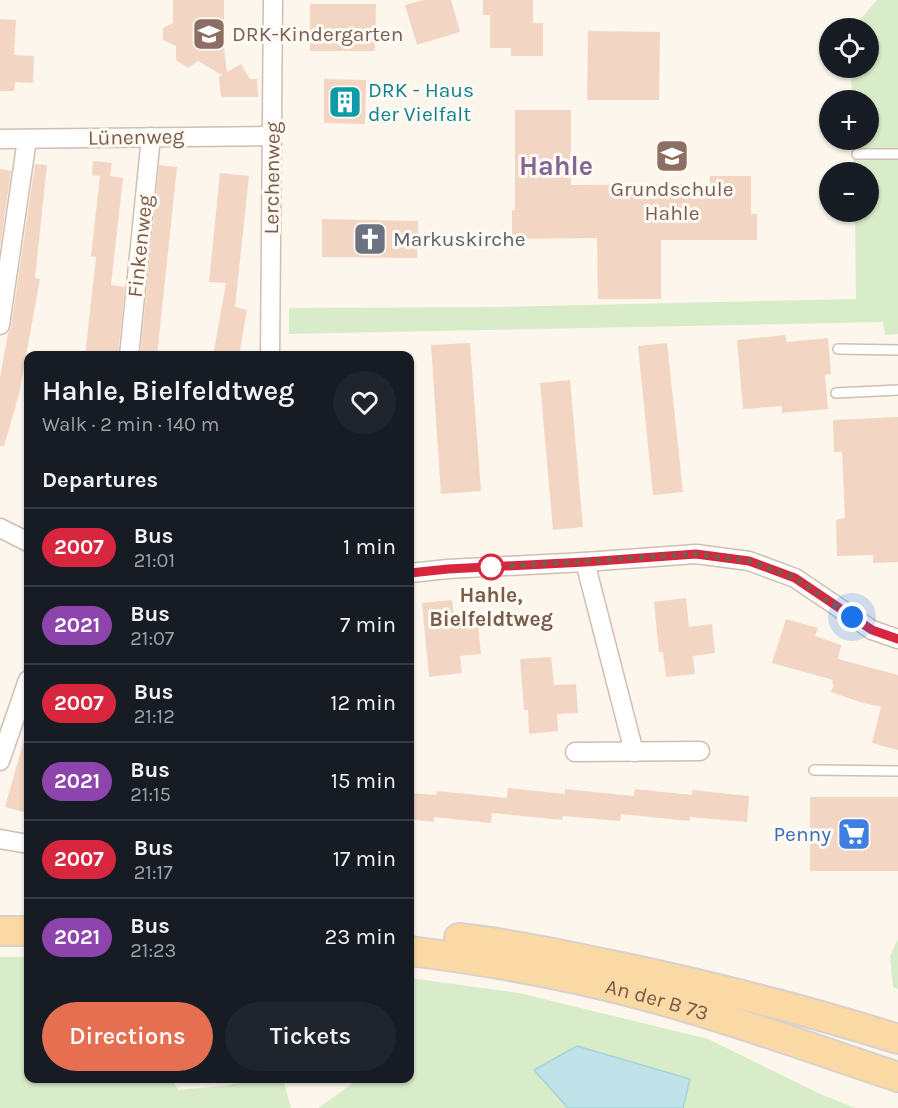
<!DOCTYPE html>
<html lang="en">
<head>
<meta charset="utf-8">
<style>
	:root { --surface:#171b24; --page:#20242c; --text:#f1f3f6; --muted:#9ea1a6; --line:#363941; --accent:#e76f51 }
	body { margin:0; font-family:Karla,sans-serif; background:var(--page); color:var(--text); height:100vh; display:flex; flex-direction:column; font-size:22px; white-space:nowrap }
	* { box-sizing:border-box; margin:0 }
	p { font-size:20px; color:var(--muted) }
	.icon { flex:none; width:33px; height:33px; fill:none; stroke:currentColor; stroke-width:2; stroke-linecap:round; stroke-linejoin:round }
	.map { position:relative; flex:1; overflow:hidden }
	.panel { position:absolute; left:24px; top:351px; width:390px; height:732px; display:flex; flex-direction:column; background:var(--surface); border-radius:12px; box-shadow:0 2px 4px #0004 }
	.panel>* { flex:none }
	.badge { padding:0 12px; border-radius:20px; font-size:21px; line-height:39px }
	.controls { position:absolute; left:819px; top:18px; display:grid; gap:12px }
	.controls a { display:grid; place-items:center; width:60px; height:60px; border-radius:50%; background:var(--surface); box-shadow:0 2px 4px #0004; font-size:30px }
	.you { position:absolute; width:30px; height:30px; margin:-15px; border:4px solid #fff; border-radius:50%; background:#1a73e8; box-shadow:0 0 0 9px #1a73e833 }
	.map>.badge { position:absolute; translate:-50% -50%; box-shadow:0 0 0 3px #fff }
	h2 { padding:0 18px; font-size:22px; line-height:54px }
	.round { display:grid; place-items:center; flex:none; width:63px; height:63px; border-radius:32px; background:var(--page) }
	.overview { display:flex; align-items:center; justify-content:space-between; height:102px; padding:0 18px }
	h1 { font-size:28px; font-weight:600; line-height:45px }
	.cta { display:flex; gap:12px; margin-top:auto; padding:12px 18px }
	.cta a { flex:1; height:69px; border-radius:36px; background:var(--accent); color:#fff; font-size:24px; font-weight:600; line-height:69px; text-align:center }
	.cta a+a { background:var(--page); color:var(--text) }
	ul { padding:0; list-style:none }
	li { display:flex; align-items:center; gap:18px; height:78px; padding:0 18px; border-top:2px solid var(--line) }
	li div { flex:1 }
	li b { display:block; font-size:22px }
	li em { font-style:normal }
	li .badge { min-width:66px; font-weight:700; text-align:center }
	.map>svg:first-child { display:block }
	.green { fill:#d8ecc9 }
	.water { fill:#bfe3e8; stroke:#a5d3da; stroke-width:1.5 }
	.building { fill:#f3d5c3 }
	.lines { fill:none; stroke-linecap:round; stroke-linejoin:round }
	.lane-casing { stroke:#d1beb0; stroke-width:12 }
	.street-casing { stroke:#d1beb0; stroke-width:21 }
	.primary-casing { stroke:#dad1cd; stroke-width:32 }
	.lane { stroke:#fff; stroke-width:9 }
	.street { stroke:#fff; stroke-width:18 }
	.primary { stroke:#fbd9a5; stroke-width:28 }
	.line-casing { stroke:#fff; stroke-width:14 }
	.line { stroke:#d7263d; stroke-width:9 }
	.walk { stroke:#7a5c4d; stroke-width:6; stroke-dasharray:0 10.8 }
	.stop-dot { fill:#fff; stroke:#d7263d; stroke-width:3 }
	.labels { text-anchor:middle; stroke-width:6; stroke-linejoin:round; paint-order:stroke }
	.education-label { font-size:21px; fill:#785e54; stroke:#fffaf3; text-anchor:start }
	.culture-label { font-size:21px; fill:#0d838f; stroke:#fffaf3; text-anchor:start }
	.street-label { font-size:21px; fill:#7a5c4d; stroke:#fffaf3 }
	.worship-label { font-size:21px; fill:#5b616d; stroke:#fffaf3; text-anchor:start }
	.stop-label { font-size:21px; font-weight:bold; fill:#7a5c4d; stroke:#fffaf3 }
	.shop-label { font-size:21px; fill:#366cbe; stroke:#fffaf3; text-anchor:end }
	.district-label { font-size:27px; font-weight:bold; fill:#846695; stroke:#fffaf3 }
</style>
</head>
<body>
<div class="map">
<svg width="898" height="1108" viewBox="0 0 898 1108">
	<rect width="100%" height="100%" fill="#fdf6ec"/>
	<!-- green -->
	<g class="green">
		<polygon points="877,0 898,0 898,334 885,335 883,322 289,334 289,308 494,307 856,299 855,212 868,212 868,172 854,172 853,140 868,140 868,100 852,100 851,68 868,68 868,28 853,28"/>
		<polygon points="898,939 898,989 893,987 890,956"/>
		<polygon points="0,957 28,957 28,1078 172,1079 178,1090 222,1086 262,1079 283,1079 291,1108 0,1108"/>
		<polygon points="410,978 519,993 708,1039 816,1092 855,1108 318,1108 359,1079 410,1078"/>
	</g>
	<!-- water -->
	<polygon class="water" points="577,1046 690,1079 683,1108 568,1108 534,1070"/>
	<!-- building -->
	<g class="building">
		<polygon points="173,0 224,0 224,48 227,72 241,64 250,79 257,79 258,97 221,97 219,77 222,75 198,61 188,68 176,60 176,46 163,40 163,28 173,23"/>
		<polygon points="423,0 451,0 460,32 417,45 405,5"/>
		<polygon points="483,0 533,0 533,23 543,23 543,56 511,56 511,48 490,48 490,15 483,15"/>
		<polygon points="310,4 376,4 375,51 310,51"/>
		<polygon points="0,19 16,20 14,55 34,56 33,83 15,82 14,91 0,91"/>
		<polygon points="588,31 660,32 659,100 587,100"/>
		<polygon points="324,79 366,80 365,124 324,123"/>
		<polygon points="515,110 571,110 571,185 710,184 710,176 751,176 751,214 757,214 757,240 661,240 661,299 598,299 597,238 512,239 512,210 515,210"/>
		<polygon points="93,161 112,163 110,176 123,178 111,285 125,287 118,356 85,356 96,257 91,256 100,176 92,175"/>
		<polygon points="35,164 47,165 35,278 40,279 19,394 4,446 0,446 0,378 8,333 11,327"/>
		<polygon points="159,165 177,167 157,356 140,356"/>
		<polygon points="0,169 11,171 0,247"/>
		<polygon points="220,173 249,176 235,307 247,310 239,356 213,356 226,283 209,282"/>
		<polygon points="322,219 418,221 417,258 322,257"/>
		<polygon points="785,335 787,342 828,338 831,374 825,375 828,409 782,413 782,406 743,409 737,340"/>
		<polygon points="470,343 481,491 441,494 431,345"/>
		<polygon points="667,343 683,492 653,495 638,346"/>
		<polygon points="570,380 583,527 553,530 540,383"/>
		<polygon points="898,417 898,562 873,563 873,555 837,556 836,520 845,518 842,452 834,452 833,420"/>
		<polygon points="686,598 689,627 712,624 715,653 693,656 695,674 666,677 663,652 659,652 654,602"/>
		<polygon points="452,600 455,628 478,625 481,654 460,656 462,673 429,677 422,603"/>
		<polygon points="786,619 818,628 815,636 841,645 838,659 898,675 898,750 872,743 881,707 860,702 831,692 834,684 832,684 833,680 772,663"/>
		<polygon points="551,657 554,685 576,684 578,713 557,714 558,731 529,734 528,710 524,710 520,659"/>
		<polygon points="24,740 28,740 28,813 5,807"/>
		<polygon points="508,788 565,794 565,789 634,796 635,789 692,795 692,790 749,796 747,822 690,817 690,821 621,814 620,821 563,816 562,820 492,813 491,823 434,817 434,822 410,819 410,793 436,795 437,791 507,798"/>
		<rect x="810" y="797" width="88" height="74"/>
	</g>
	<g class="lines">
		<!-- lane casing -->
		<g class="lane-casing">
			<g id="lane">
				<polyline points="857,154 898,154"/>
				<polyline points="838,349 898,350"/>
				<polyline points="836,393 898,390"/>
				<polyline points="814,770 898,771"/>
			</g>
		</g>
		<!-- street casing -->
		<g class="street-casing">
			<g id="street">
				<polyline points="0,139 272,136"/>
				<polyline points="0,325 27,139"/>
				<polyline points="129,356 151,137"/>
				<polyline points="270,356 273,0"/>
				<polyline points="0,528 28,542"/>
				<polyline points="585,562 634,752"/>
				<polyline points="410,573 448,569 585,562 696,554 749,561 795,578 872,630 898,639"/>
				<polyline points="575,752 700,751"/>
				<polyline points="0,761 28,680"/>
				<polyline points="0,839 28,844"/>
			</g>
		</g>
		<!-- primary casing -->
		<g class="primary-casing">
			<g id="primary">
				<polyline points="0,931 28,931"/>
				<path d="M459,938C512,944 564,955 616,966C711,986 806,1010 898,1039"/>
				<path id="s1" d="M410,951C489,961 569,975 646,996C731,1019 814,1049 898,1077"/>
			</g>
		</g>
		<!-- lane -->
		<use href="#lane" class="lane"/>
		<!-- street -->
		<use href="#street" class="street"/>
		<!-- primary -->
		<use href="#primary" class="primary"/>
	</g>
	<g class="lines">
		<!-- line casing -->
		<g class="line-casing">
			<polyline id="line" points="410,573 448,569 585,562 696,554 749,561 795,578 872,630 898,639"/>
		</g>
		<!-- line -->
		<use href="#line" class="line"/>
		<!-- walk -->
		<polyline class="walk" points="491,567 696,554 749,561 795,578 852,617"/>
	</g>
	<!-- icons -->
	<defs>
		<g id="school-square" transform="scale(1.725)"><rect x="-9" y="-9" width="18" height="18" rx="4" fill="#8d6e63" stroke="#fffaf3"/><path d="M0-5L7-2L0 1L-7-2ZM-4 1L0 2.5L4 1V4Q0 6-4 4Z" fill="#fff"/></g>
		<g id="building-square" transform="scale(1.725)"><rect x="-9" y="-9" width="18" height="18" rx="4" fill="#0f9aa8" stroke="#fffaf3"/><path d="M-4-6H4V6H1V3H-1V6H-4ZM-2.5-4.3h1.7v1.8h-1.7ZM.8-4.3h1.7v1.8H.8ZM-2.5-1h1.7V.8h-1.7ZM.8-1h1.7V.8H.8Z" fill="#fff"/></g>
		<g id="church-square" transform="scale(1.725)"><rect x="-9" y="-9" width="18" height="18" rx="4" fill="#6b7280" stroke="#fffaf3"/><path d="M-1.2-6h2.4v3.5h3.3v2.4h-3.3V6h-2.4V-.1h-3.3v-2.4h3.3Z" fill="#fff"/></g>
		<g id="supermarket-square" transform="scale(1.725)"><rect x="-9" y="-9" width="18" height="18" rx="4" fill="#3f7fe0" stroke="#fffaf3"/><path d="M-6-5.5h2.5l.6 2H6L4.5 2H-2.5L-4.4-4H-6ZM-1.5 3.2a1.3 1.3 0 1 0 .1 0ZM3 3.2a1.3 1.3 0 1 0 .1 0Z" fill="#fff"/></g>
	</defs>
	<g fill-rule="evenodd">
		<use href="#school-square" x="209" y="34"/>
		<use href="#building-square" x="345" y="102"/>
		<use href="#school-square" x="672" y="156"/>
		<use href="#church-square" x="370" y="239"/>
		<use href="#supermarket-square" x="854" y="834"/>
	</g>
	<!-- markers -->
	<circle class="stop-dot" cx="491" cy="567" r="12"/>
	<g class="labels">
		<!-- education labels -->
		<g class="education-label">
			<text x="232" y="41">DRK-Kindergarten</text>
			<text x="672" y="196" text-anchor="middle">Grundschule<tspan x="672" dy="24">Hahle</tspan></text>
		</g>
		<!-- culture labels -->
		<g class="culture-label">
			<text x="368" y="97">DRK - Haus<tspan x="368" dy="24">der Vielfalt</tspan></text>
		</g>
		<!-- street labels -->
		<g class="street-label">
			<text transform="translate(136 137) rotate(-1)" y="7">Lünenweg</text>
			<text transform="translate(272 178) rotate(-89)" y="7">Lerchenweg</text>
			<text transform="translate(140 246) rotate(-84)" y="7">Finkenweg</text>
			<text dy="7" stroke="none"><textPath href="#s1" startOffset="252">An der B 73</textPath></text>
		</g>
		<!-- worship labels -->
		<g class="worship-label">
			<text x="393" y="246">Markuskirche</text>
		</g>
		<!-- stop labels -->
		<g class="stop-label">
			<text x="491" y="602">Hahle,<tspan x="491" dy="24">Bielfeldtweg</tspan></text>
		</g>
		<!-- shop labels -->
		<g class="shop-label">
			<text x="831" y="841">Penny</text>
		</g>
		<!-- district labels -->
		<g class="district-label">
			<text x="556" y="175">Hahle</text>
		</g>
	</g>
</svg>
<div class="controls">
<a><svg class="icon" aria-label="locate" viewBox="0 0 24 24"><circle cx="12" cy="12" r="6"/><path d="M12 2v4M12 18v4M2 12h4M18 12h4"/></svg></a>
<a>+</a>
<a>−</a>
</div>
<div class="you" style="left:852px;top:617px"></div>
<section class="panel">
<div class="overview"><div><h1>Hahle, Bielfeldtweg</h1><p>Walk · 2 min · 140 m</p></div><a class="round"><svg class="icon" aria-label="heart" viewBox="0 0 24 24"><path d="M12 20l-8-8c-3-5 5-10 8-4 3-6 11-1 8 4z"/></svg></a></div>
<h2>Departures</h2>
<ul>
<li><span class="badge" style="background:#d7263d;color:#fff">2007</span><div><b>Bus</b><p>21:01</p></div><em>1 min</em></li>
<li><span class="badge" style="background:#8e44ad;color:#fff">2021</span><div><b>Bus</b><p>21:07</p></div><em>7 min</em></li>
<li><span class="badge" style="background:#d7263d;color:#fff">2007</span><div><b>Bus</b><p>21:12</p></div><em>12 min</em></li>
<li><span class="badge" style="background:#8e44ad;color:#fff">2021</span><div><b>Bus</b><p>21:15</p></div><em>15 min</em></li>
<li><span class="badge" style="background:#d7263d;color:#fff">2007</span><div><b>Bus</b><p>21:17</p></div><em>17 min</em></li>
<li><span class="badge" style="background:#8e44ad;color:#fff">2021</span><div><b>Bus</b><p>21:23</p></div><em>23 min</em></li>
</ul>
<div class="cta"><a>Directions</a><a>Tickets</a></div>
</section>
</div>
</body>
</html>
